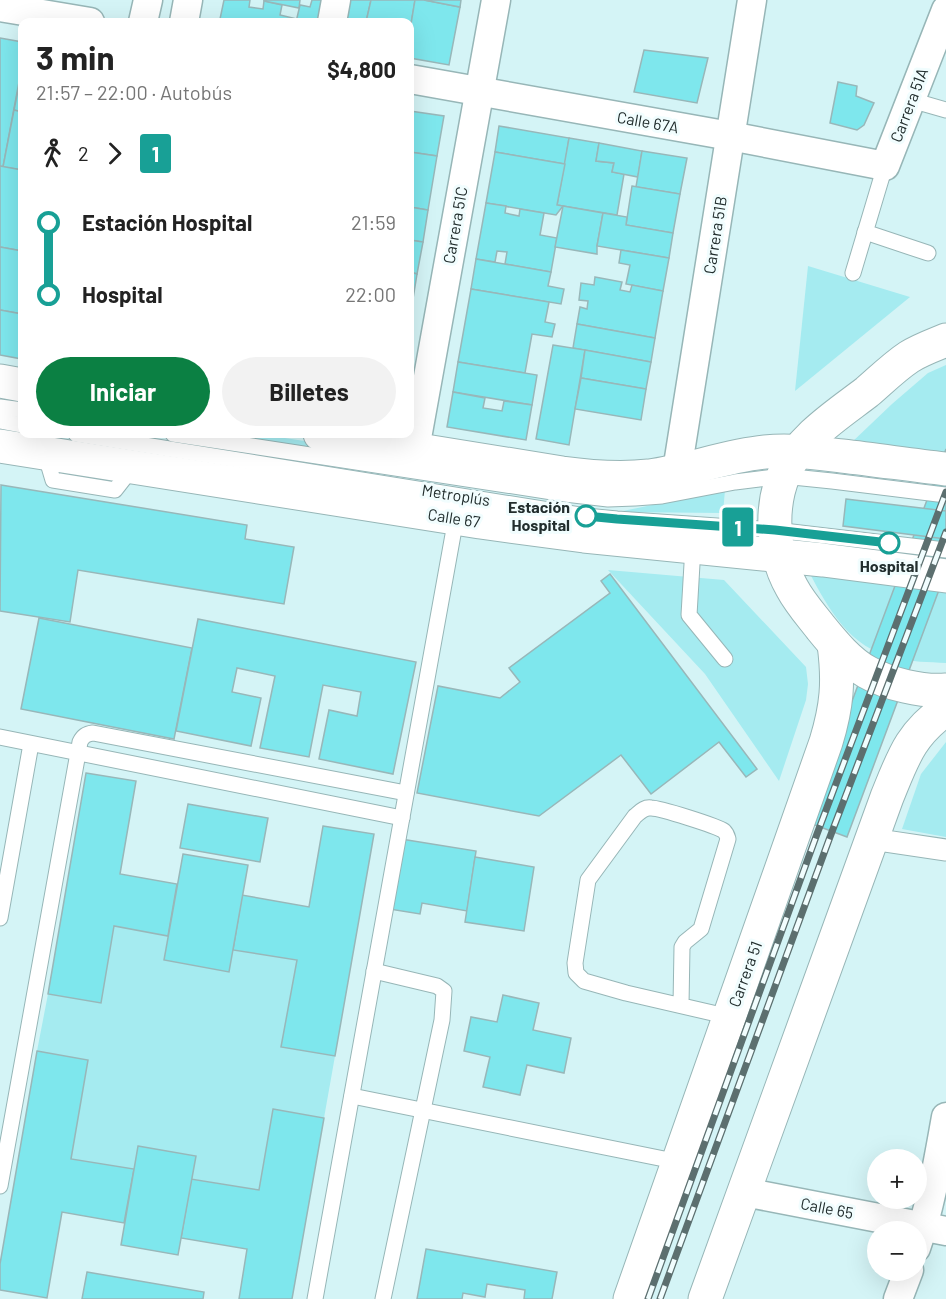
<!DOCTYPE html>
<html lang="es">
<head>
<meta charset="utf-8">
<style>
	:root { --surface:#fff; --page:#f2f2f2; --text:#222; --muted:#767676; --accent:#0b8043 }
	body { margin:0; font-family:Barlow,sans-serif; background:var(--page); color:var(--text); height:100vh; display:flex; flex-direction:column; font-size:22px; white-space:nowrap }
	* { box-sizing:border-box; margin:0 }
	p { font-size:20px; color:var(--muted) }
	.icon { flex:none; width:33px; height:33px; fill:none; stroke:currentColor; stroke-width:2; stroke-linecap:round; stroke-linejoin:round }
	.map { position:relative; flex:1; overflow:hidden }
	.details { position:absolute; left:18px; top:18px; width:396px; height:420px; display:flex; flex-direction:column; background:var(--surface); border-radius:12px; box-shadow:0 6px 24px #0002 }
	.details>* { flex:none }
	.badge { padding:0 12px; border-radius:4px; font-size:21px; line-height:39px }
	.tools { position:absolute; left:867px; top:1149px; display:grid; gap:12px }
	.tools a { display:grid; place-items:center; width:60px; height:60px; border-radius:50%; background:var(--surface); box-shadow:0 6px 24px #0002; font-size:30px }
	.map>.badge { position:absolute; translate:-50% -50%; box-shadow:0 0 0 3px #fff }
	.legs { display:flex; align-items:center; gap:9px; height:66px; padding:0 18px; font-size:20px }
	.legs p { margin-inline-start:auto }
	.overview { display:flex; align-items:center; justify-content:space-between; height:102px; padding:0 18px }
	h1 { font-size:33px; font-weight:700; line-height:45px }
	.primary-button { display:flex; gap:12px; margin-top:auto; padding:12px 18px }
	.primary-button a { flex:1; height:69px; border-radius:36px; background:var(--accent); color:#fff; font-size:24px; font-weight:700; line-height:69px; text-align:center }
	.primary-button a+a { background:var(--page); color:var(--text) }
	ul { padding:0 18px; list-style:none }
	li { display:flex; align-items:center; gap:21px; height:72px; font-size:22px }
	li i { display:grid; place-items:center; width:9px; height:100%; margin:0 8px; background:currentColor }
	li i::after { content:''; width:15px; height:15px; margin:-8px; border:4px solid; border-radius:50%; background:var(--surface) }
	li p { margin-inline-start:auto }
	li:first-child i { background:linear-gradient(#0000 50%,currentColor 0) }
	li:last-child i { background:linear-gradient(currentColor 50%,#0000 0) }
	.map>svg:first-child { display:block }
	.green { fill:#a5ebf0 }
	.building { fill:#7ee7ed; stroke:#98b7b9; stroke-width:1.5 }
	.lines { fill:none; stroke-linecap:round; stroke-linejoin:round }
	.service-casing { stroke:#97b6b7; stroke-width:17 }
	.pedestrian-casing { stroke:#97b6b7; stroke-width:23 }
	.minor-casing { stroke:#97b6b7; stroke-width:31 }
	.secondary-casing { stroke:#97b6b7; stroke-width:35 }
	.service { stroke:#fff; stroke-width:15 }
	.pedestrian { stroke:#fff; stroke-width:21 }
	.minor { stroke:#fff; stroke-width:28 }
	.secondary { stroke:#fff; stroke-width:33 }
	.rail-casing { stroke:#5c6f6f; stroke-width:7 }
	.rail { stroke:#f1fdfe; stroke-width:4.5; stroke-dasharray:14; stroke-linecap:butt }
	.line-1-casing { stroke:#fff; stroke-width:14 }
	.line-1 { stroke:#18a096; stroke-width:9 }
	.stop-1-dot { fill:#fff; stroke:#18a096; stroke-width:3 }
	.labels { text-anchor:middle; stroke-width:6; stroke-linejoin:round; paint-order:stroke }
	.street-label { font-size:16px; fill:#212d2d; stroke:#f1fdfe }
	.stop-label { font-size:16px; font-weight:bold; fill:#212d2d; stroke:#f1fdfe; text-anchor:end }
</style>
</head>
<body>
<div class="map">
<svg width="946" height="1299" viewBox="0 0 946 1299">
	<rect width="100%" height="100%" fill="#d4f4f6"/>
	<!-- green -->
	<g class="green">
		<polygon points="808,266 910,297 795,391"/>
		<polygon points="946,365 946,456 850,444 892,404 928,373"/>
		<polygon points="223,434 259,434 582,484 581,490"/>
		<polygon points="725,490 723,513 618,512"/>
		<polygon points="608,570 724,580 806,667 808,684 806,700 779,781 705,674"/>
		<path d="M809,572L946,590V663C929,662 911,662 895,658C850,648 829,610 809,572Z"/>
		<polygon points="946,742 946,837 902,829 921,774"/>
		<polygon points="114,926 168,936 164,960 229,972 233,950 297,960 282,1047 335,1056 324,1118 273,1109 259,1190 71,1159 88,1061 37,1051 48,994 101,1003"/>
	</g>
	<!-- building -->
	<g class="building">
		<polygon points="224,0 250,0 249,7 263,9 264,1 282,5 280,15 297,19 296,22 237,22 220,19"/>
		<polygon points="264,0 300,0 299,8 264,1"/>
		<polygon points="312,0 325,0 321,22 296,22 300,5 310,7"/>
		<polygon points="344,0 371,0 366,22 340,22"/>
		<polygon points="371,0 415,0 410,30 410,22 366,22"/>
		<polygon points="415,0 424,0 460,7 449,65 410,58 410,30"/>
		<polygon points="424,0 461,0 460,7"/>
		<polygon points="0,38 22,42 22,66 3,167 0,166"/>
		<polygon points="644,50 708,58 697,103 634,92"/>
		<polygon points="22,71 22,112 14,110"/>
		<polygon points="838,82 857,86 856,96 874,103 864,125 857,130 830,123"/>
		<polygon points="14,110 22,112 22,170 3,167"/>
		<polygon points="410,111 444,116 437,156 410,152"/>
		<polygon points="499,126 569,138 565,164 495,152"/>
		<polygon points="569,138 599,143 596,161 614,163 612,172 624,174 617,215 557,205"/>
		<polygon points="599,143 642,151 638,177 612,172 614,163 596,161"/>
		<polygon points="642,151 687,158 680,194 636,187"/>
		<polygon points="410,152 437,156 428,210 410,207"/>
		<polygon points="495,152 565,164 557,205 563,206 556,215 486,203"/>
		<polygon points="0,166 22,170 22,251 0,247"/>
		<polygon points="632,186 680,194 673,233 626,225"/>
		<polygon points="486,203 506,206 505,213 519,216 520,209 544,213 540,235 557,238 551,272 505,264 507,252 497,251 495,262 476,259"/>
		<polygon points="563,206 603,213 597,246 597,254 555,247"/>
		<polygon points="410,207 428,210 423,242 410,240"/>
		<polygon points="603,213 627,217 626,225 673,233 669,258 597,246"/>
		<polygon points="410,240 423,242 417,274 410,272"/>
		<polygon points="0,247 22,251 22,314 0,310"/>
		<polygon points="621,250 669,258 663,291 626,284 630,265 619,263"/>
		<polygon points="476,259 551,272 548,286 564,289 561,304 471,289"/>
		<polygon points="410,272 417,274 412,305 410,305"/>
		<polygon points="595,277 622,282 620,290 630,292 632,285 663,291 655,338 577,324 580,307 587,309 588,301 579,300 581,283 594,285"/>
		<polygon points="471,289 549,302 545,322 555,324 552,337 532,334 525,373 458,362"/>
		<polygon points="0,310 22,314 22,359 0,355"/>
		<polygon points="577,324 655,338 651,362 573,348"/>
		<polygon points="553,345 585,350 569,445 536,439"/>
		<polygon points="585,350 651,362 646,389 581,378"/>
		<polygon points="458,362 537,375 532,405 453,392"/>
		<polygon points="581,378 646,389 641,420 575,409"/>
		<polygon points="453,392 485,398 483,408 502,411 504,401 532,405 526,440 447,427"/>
		<polygon points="946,449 946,571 847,837 807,822"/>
		<polygon points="1,485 247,525 245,539 294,547 284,604 78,570 70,622 0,611"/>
		<polygon points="846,499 946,511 946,539 843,526"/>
		<polygon points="610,574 757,769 746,777 719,742 651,794 621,755 539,816 417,793 438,686 500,698 520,682 509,668 610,593 601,581"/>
		<polygon points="39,618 192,648 174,739 21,709"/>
		<polygon points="198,619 416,662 393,774 319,759 329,710 357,716 361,692 323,685 309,757 260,748 275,676 237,668 232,692 261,698 251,746 176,731"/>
		<polygon points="86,773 136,781 120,874 177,884 168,936 114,926 101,1003 48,994"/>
		<polygon points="188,804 268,818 260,862 180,848"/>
		<polygon points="323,826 374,834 335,1056 281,1047 297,960 233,950 242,895 309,907"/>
		<polygon points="401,839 476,851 467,911 422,903 420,914 389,909"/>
		<polygon points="183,854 248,865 229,972 164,960"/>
		<polygon points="475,857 534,867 524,931 465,922"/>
		<polygon points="503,995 539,1003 533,1030 571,1038 564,1073 527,1065 520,1095 483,1087 490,1057 464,1051 471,1017 497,1022"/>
		<polygon points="37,1051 88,1060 71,1159 134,1169 124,1223 62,1212 47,1298 0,1290 0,1264"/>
		<polygon points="273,1109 324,1118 292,1299 239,1299 247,1249 181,1238 191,1179 259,1190"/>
		<polygon points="138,1146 196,1156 178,1255 121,1245"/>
		<polygon points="426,1249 557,1272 552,1299 524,1299 525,1290 487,1284 485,1297 463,1293 462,1299 417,1299"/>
		<polygon points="87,1272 204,1292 203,1299 82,1299"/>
	</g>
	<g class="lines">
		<!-- service casing -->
		<g class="service-casing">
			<g id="service">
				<polyline points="911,100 946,110"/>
				<polyline points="865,232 928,253"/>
				<polyline points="853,273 885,166"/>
				<polyline points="0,407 22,410"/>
				<polyline points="0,421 22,425"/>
				<polyline points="76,434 586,516 617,519 775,530 946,550"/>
				<polyline points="173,434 565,494 608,499 635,498 662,496 735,482 783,476 832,481 946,495"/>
				<polyline points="45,453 53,480 115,490 133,467"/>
				<polyline points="693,547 689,615 725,659"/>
				<polyline points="0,737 402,818"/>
				<polyline points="0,918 31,744"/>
				<polyline points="374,971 437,986 444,991 442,1020 383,1299"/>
				<path d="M681,1005L682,947L685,942L701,929L728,839C727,835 727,834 724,831C717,826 660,808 651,808C644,807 640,812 635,816L588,880L575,963L576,973L584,981L626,993L730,1017"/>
				<polyline points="352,1096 679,1162"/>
				<path d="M0,1186L80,742C83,736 86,734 93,733L406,793"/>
				<polyline points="315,1299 456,518"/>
			</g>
		</g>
		<!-- pedestrian casing -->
		<g class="pedestrian-casing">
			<polyline id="pedestrian" points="872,839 946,850"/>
		</g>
		<!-- minor casing -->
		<g class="minor-casing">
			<g id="minor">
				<polyline points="0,7 90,22"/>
				<polyline points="143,22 148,0"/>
				<polyline points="184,22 188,0"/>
				<polyline points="332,22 336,0"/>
				<polyline points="410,79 730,136 885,166 946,10"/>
				<polyline points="415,449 496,0"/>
				<polyline points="677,471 752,0"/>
				<polyline points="744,1192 946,1231"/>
				<path d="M916,1248C931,1205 938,1161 946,1117"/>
				<polyline points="898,1299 909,1270"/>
			</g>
		</g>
		<!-- secondary casing -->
		<g class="secondary-casing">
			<g id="secondary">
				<path d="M946,340C934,345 920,350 909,357C894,367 881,380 867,392C837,415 800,438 784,474C769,510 773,555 792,588C800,603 811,615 821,628C834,644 849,662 867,672C888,684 922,692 946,690"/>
				<polyline points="0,381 22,385"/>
				<path d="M320,434L562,473C591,477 620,479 649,476C688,471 725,456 765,452C790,449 817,453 842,456C877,460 911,465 946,469"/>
				<polyline points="0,446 480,522 584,536 823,560 946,576"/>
				<path d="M630,1299L826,742C837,706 839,682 834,644"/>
				<path d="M705,1299L887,797C903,758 910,734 946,709"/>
			</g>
		</g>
		<!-- service -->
		<use href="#service" class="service"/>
		<!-- pedestrian -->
		<use href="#pedestrian" class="pedestrian"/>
		<!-- minor -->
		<use href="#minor" class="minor"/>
		<!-- secondary -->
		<use href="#secondary" class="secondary"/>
		<!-- rail casing -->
		<g class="rail-casing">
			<g id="rail">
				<polyline points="648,1299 817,834 946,492"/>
				<polyline points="660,1299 830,837 946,532"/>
			</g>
		</g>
		<!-- rail -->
		<use href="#rail" class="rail"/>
	</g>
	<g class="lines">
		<!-- line-1 casing -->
		<g class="line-1-casing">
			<polyline id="line-1" points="586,516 617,519 775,530 889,543"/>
		</g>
		<!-- line-1 -->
		<use href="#line-1" class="line-1"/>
	</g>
	<!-- markers -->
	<g class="stop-1-dot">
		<circle cx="586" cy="516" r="10"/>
		<circle cx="889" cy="543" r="10"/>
	</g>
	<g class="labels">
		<!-- street labels -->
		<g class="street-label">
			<text transform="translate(909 105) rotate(-69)" y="6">Carrera 51A</text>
			<text transform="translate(648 122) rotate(10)" y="6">Calle 67A</text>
			<text transform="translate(455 225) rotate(-80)" y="6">Carrera 51C</text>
			<text transform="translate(715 235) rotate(-81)" y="6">Carrera 51B</text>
			<text transform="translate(456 495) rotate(9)" y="6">Metroplús</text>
			<text transform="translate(454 518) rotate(9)" y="6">Calle 67</text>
			<text transform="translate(745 974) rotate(-70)" y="6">Carrera 51</text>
			<text transform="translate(827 1208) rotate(11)" y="6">Calle 65</text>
		</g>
		<!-- stop labels -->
		<g class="stop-label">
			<text x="570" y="513">Estación<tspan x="570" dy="18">Hospital</tspan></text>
			<text x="889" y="572" text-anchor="middle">Hospital</text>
		</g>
	</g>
</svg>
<div class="tools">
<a>+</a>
<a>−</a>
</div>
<b class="badge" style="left:738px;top:527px;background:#18a096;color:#fff">1</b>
<section class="details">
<div class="overview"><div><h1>3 min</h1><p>21:57 – 22:00 · Autobús</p></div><b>$4,800</b></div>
<div class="legs"><svg class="icon" aria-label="walk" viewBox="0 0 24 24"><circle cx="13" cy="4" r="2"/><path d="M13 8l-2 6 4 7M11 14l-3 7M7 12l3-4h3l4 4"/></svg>2<svg class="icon" aria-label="forward" viewBox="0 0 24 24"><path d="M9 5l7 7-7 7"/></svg><b class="badge" style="background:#18a096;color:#fff">1</b></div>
<ul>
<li><i style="color:#18a096"></i><b>Estación Hospital</b><p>21:59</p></li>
<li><i style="color:#18a096"></i><b>Hospital</b><p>22:00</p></li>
</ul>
<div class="primary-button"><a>Iniciar</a><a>Billetes</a></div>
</section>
</div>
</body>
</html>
